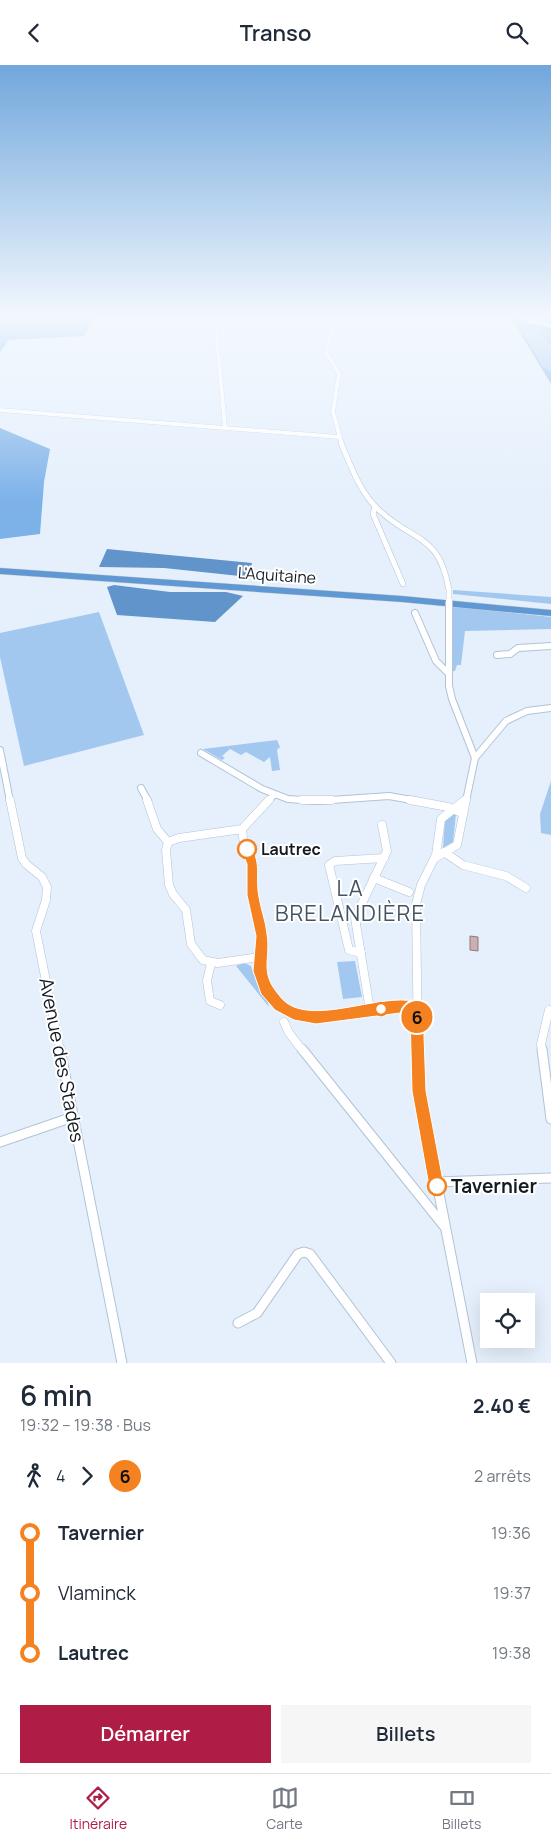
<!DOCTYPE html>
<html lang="fr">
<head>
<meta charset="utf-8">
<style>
	:root { --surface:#fff; --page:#f6f6f7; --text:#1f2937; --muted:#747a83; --line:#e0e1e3; --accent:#af1c44 }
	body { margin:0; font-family:Manrope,sans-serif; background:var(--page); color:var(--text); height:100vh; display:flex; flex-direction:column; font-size:19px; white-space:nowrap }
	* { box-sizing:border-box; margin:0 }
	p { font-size:16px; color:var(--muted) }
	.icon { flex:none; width:28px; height:28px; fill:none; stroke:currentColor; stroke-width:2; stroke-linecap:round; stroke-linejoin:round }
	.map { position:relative; height:1298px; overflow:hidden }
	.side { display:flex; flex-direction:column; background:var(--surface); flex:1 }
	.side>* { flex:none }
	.badge { padding:0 10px; border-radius:16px; font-size:18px; line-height:32px }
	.controls { position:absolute; left:480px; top:1228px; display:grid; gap:10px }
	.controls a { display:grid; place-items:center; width:55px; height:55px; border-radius:0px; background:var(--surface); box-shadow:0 5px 20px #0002; font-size:25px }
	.map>.badge { position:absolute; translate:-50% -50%; box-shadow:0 0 0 2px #fff }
	.legs { display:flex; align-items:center; gap:8px; height:55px; padding:0 20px; font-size:16px }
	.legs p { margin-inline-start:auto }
	.summary { display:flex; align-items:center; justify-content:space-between; height:85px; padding:0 20px }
	h1 { font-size:28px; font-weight:600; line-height:38px }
	.cta { display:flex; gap:10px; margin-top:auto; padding:10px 20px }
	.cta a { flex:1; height:58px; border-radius:0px; background:var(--accent); color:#fff; font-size:20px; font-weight:600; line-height:58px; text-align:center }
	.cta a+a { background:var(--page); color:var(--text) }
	ul { padding:0 20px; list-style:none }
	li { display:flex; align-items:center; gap:18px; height:60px; font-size:19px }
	li i { display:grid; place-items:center; width:8px; height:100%; margin:0 6px; background:currentColor }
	li i::after { content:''; width:12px; height:12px; margin:-6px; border:4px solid; border-radius:50%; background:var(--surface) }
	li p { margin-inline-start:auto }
	li:first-child i { background:linear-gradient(#0000 50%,currentColor 0) }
	li:last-child i { background:linear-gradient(currentColor 50%,#0000 0) }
	header { display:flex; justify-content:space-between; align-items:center; height:65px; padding:0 20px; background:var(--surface); font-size:22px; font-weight:600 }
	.menu { display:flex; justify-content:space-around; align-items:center; height:70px; border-top:1px solid var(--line); background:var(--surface); font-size:14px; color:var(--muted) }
	.menu a { display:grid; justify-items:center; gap:2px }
	.menu .selected { color:var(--accent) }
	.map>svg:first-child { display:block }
	.green { fill:#a3c8ef }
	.forest { fill:#7db2e9 }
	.water { fill:#6094ca }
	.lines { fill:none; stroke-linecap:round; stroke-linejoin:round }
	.river { fill:#6094ca; fill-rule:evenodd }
	.building { fill:#cbafb1; stroke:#93797b }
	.minor-far4-casing { stroke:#b2c3d6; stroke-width:4.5 }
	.minor-far3-casing { stroke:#b2c3d6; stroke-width:6 }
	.minor-far2-casing { stroke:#b2c3d6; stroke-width:8 }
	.minor-far1-casing { stroke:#b2c3d6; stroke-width:9 }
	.minor-casing { stroke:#b2c3d6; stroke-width:11 }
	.highway-casing { stroke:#d0d1d3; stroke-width:1 }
	.minor-far4 { stroke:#fff; stroke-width:4 }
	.minor-far3 { stroke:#fff; stroke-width:5 }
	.minor-far2 { stroke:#fff; stroke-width:6 }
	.minor-far1 { stroke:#fff; stroke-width:8 }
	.minor { stroke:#fff; stroke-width:9 }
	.highway { fill:#5f98d3; fill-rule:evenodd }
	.minor-bridge-far1-casing { stroke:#b2c3d6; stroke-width:6; stroke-linecap:butt }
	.minor-bridge-casing { stroke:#b2c3d6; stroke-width:8; stroke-linecap:butt }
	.minor-bridge-far1 { stroke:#fff; stroke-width:5 }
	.minor-bridge { stroke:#fff; stroke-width:6 }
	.line-1 { fill:#f58220; stroke:#fff }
	.stop-1-dot { fill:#fff; stroke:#f58220; stroke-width:2.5 }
	.labels { text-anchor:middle; stroke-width:4; stroke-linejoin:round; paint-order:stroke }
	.street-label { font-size:16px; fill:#141a21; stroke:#fff }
	.stop-label { font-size:16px; font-weight:bold; fill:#141a21; stroke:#fff; text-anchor:start }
	.near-street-label { font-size:19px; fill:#141a21; stroke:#fff }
	.near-stop-label { font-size:19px; font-weight:bold; fill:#141a21; stroke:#fff; text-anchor:start }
	.near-quarter-label { font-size:22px; letter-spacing:1px; fill:#445363; stroke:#fff }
</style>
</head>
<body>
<header><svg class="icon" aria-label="back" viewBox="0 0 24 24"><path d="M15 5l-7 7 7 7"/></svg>Transo<svg class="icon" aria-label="search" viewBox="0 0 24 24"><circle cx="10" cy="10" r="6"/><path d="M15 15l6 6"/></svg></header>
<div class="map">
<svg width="551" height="1298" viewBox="0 0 551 1298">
	<rect width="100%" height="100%" fill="#e5f0fc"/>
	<!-- green -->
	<g class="green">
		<polygon points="528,266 534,267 551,280 551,306 543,302 524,268"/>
		<polygon points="453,525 551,532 551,539 453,529"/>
		<polygon points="453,541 551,552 551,564 465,566 461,600 457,600 455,606 451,606"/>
		<polygon points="99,547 144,670 24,701 0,592 0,568"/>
		<polygon points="277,675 280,682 277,685 280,705 272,706 270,692 264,697 246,687 241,690 230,684 222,691 225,693 222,695 203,684"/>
		<polygon points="551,716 551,770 541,768 540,749"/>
		<polygon points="456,749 453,777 443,783 445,755 451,750"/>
		<polygon points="355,896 362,932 343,934 337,897"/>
		<path d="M244,898L251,901C255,915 267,931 269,942L236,901Z"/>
	</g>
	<!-- forest -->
	<g class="forest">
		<polygon points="0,253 96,253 84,271 9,275 0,287"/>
		<path d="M511,253H517L522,260L551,266V280C543,274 534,263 524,268L543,302L551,306V319Z"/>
		<polygon points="0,363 50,384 44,417 40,469 0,474"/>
	</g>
	<!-- water -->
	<g class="water">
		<polygon points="107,484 252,498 249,512 164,503 99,502"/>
		<polygon points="114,520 170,527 226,527 243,531 215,557 117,550 107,522"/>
	</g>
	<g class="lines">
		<!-- river -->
		<g class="river">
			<polygon points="515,253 522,253 526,258 551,263 551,267 522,260"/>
			<polygon points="540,253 548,253 551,255 551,260"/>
		</g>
	</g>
	<!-- building -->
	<polygon class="building" points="470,871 478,872 478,886 470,885"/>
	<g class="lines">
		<!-- minor-far4 casing -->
		<g class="minor-far4-casing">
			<g id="minor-far4">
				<polyline points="215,253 225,362"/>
				<polyline points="336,253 326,287 339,309 333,347 342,380"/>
				<polyline points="0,345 339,372"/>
			</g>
		</g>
		<!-- minor-far3 casing -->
		<g class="minor-far3-casing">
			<g id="minor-far3">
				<path d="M341,378C351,401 360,428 379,445C414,478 439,468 449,525"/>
				<polyline points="375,442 373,449 403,519"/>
			</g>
		</g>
		<!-- minor-far2 casing -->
		<g class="minor-far2-casing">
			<g id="minor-far2">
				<polyline points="449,546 449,621 452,634 475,693 466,736"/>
				<polyline points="415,548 436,596 448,608"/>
				<polyline points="497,590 510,589 518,583 551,581"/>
				<polyline points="0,685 10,736"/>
				<polyline points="201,688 262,724 288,734 317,736 389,731 417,736"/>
				<polyline points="475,693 506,656 527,646 551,643"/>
				<polyline points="141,723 148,736"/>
				<polyline points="268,736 274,730"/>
				<polyline points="463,736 465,735"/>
			</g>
		</g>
		<!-- minor-far1 casing -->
		<g class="minor-far1-casing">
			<g id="minor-far1">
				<polyline points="10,735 22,793 26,799 42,812 47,822 46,835 36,866 60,986"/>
				<polyline points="147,735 157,764 168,777"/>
				<polyline points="269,735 242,764 243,773 253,799 252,831 262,871 259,898 262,916 272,933 286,946 304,952 399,942 417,943"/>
				<polyline points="302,735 332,735"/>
				<polyline points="410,735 448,742 462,748"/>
				<polyline points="242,764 179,773 168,777 166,785 169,820 173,829 186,845 191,879 203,895 218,898 260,892"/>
				<polyline points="444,787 463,800 506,811 526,823"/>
				<polyline points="435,793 457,780 466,735"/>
				<polyline points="374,813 409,827"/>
				<polyline points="361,888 349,885 329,800 335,796 384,793"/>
				<polyline points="211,898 207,916 210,936 220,940"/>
				<polyline points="370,945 355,853 387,786 382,760"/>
				<polyline points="284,957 289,968 303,986"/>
				<polyline points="418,986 416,839 421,820 436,790 441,754 465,735"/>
				<polyline points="542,986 541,979 549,945"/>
			</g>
		</g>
		<!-- minor casing -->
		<g class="minor-casing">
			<g id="minor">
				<polyline points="60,984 122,1298"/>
				<polyline points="302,984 444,1161"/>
				<polyline points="418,984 419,1026 472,1298"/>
				<polyline points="542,984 551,1054"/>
				<polyline points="0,1077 73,1052"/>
				<polyline points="436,1117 551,1113"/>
				<polyline points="238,1258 257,1248 298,1189 304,1187 310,1189 391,1298"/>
			</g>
		</g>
		<!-- highway casing -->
		<g class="highway-casing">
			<polygon id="highway" points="0,503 402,531 551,545 551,551 402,537 0,509"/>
		</g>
		<!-- minor-far4 -->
		<use href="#minor-far4" class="minor-far4"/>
		<!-- minor-far3 -->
		<use href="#minor-far3" class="minor-far3"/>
		<!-- minor-far2 -->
		<use href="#minor-far2" class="minor-far2"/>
		<!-- minor-far1 -->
		<use href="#minor-far1" class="minor-far1"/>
		<!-- minor -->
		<use href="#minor" class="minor"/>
		<!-- highway -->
		<use href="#highway" class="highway"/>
		<!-- minor-bridge-far1 casing -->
		<g class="minor-bridge-far1-casing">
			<polyline id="minor-bridge-far1" points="449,525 449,538"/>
		</g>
		<!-- minor-bridge casing -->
		<g class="minor-bridge-casing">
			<polyline id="minor-bridge" points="449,536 449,546"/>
		</g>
		<!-- minor-bridge-far1 -->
		<use href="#minor-bridge-far1" class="minor-bridge-far1"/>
		<!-- minor-bridge -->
		<use href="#minor-bridge" class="minor-bridge"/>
	</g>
	<!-- sky -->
	<linearGradient id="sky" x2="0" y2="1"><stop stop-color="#71a7dc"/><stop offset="0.58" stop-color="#f3f8fe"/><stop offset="1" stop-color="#f3f8fe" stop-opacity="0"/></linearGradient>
	<rect width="551" height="435" fill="url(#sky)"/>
	<!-- line-1 -->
	<path class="line-1" d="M247,779L251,780C262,802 255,811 259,832C261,845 266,857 267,869C271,894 259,907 279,930C283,936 290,941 297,943C332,954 389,926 421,938L423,943L426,1026L444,1121L442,1126L437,1129L431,1126L429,1121L412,1026L410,948H400L316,959L294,955L275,945L261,929L253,906L256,871L247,830V799L241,784Z"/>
	<!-- markers -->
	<g class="stop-1-dot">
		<circle cx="247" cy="784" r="9"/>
		<circle cx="381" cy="944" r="6"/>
		<circle cx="437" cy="1121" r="9"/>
	</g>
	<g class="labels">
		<!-- street labels -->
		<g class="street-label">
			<text transform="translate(277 510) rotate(4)" y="6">L'Aquitaine</text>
		</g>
		<!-- stop labels -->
		<g class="stop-label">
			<text x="261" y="790">Lautrec</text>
		</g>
		<!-- near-street labels -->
		<g class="near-street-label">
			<text transform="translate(62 995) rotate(79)" y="7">Avenue des Stades</text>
		</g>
		<!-- near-stop labels -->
		<g class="near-stop-label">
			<text x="451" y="1128">Tavernier</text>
		</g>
		<!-- near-quarter labels -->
		<g class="near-quarter-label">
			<text x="350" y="831">LA<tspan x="350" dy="25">BRELANDIÈRE</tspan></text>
		</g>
	</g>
</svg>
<div class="controls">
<a><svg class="icon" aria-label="locate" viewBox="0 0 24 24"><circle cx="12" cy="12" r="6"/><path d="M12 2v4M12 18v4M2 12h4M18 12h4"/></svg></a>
</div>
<b class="badge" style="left:417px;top:952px;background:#f58220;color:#111">6</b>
</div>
<section class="side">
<div class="summary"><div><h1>6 min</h1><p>19:32 – 19:38 · Bus</p></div><b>2.40 €</b></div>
<div class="legs"><svg class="icon" aria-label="walk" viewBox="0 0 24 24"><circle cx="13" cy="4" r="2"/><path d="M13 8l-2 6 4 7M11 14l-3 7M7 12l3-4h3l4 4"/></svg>4<svg class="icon" aria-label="forward" viewBox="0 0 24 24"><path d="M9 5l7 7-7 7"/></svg><b class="badge" style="background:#f58220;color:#111">6</b><p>2 arrêts</p></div>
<ul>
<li><i style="color:#f58220"></i><b>Tavernier</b><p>19:36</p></li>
<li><i style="color:#f58220"></i><span>Vlaminck</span><p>19:37</p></li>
<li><i style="color:#f58220"></i><b>Lautrec</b><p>19:38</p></li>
</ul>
<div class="cta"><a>Démarrer</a><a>Billets</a></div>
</section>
<nav class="menu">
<a class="selected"><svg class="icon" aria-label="directions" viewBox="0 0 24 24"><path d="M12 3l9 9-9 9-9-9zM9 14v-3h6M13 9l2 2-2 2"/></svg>Itinéraire</a>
<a><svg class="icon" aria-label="map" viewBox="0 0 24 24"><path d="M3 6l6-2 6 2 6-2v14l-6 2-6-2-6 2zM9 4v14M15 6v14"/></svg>Carte</a>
<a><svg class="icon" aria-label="tickets" viewBox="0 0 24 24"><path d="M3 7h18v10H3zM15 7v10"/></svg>Billets</a>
</nav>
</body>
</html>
